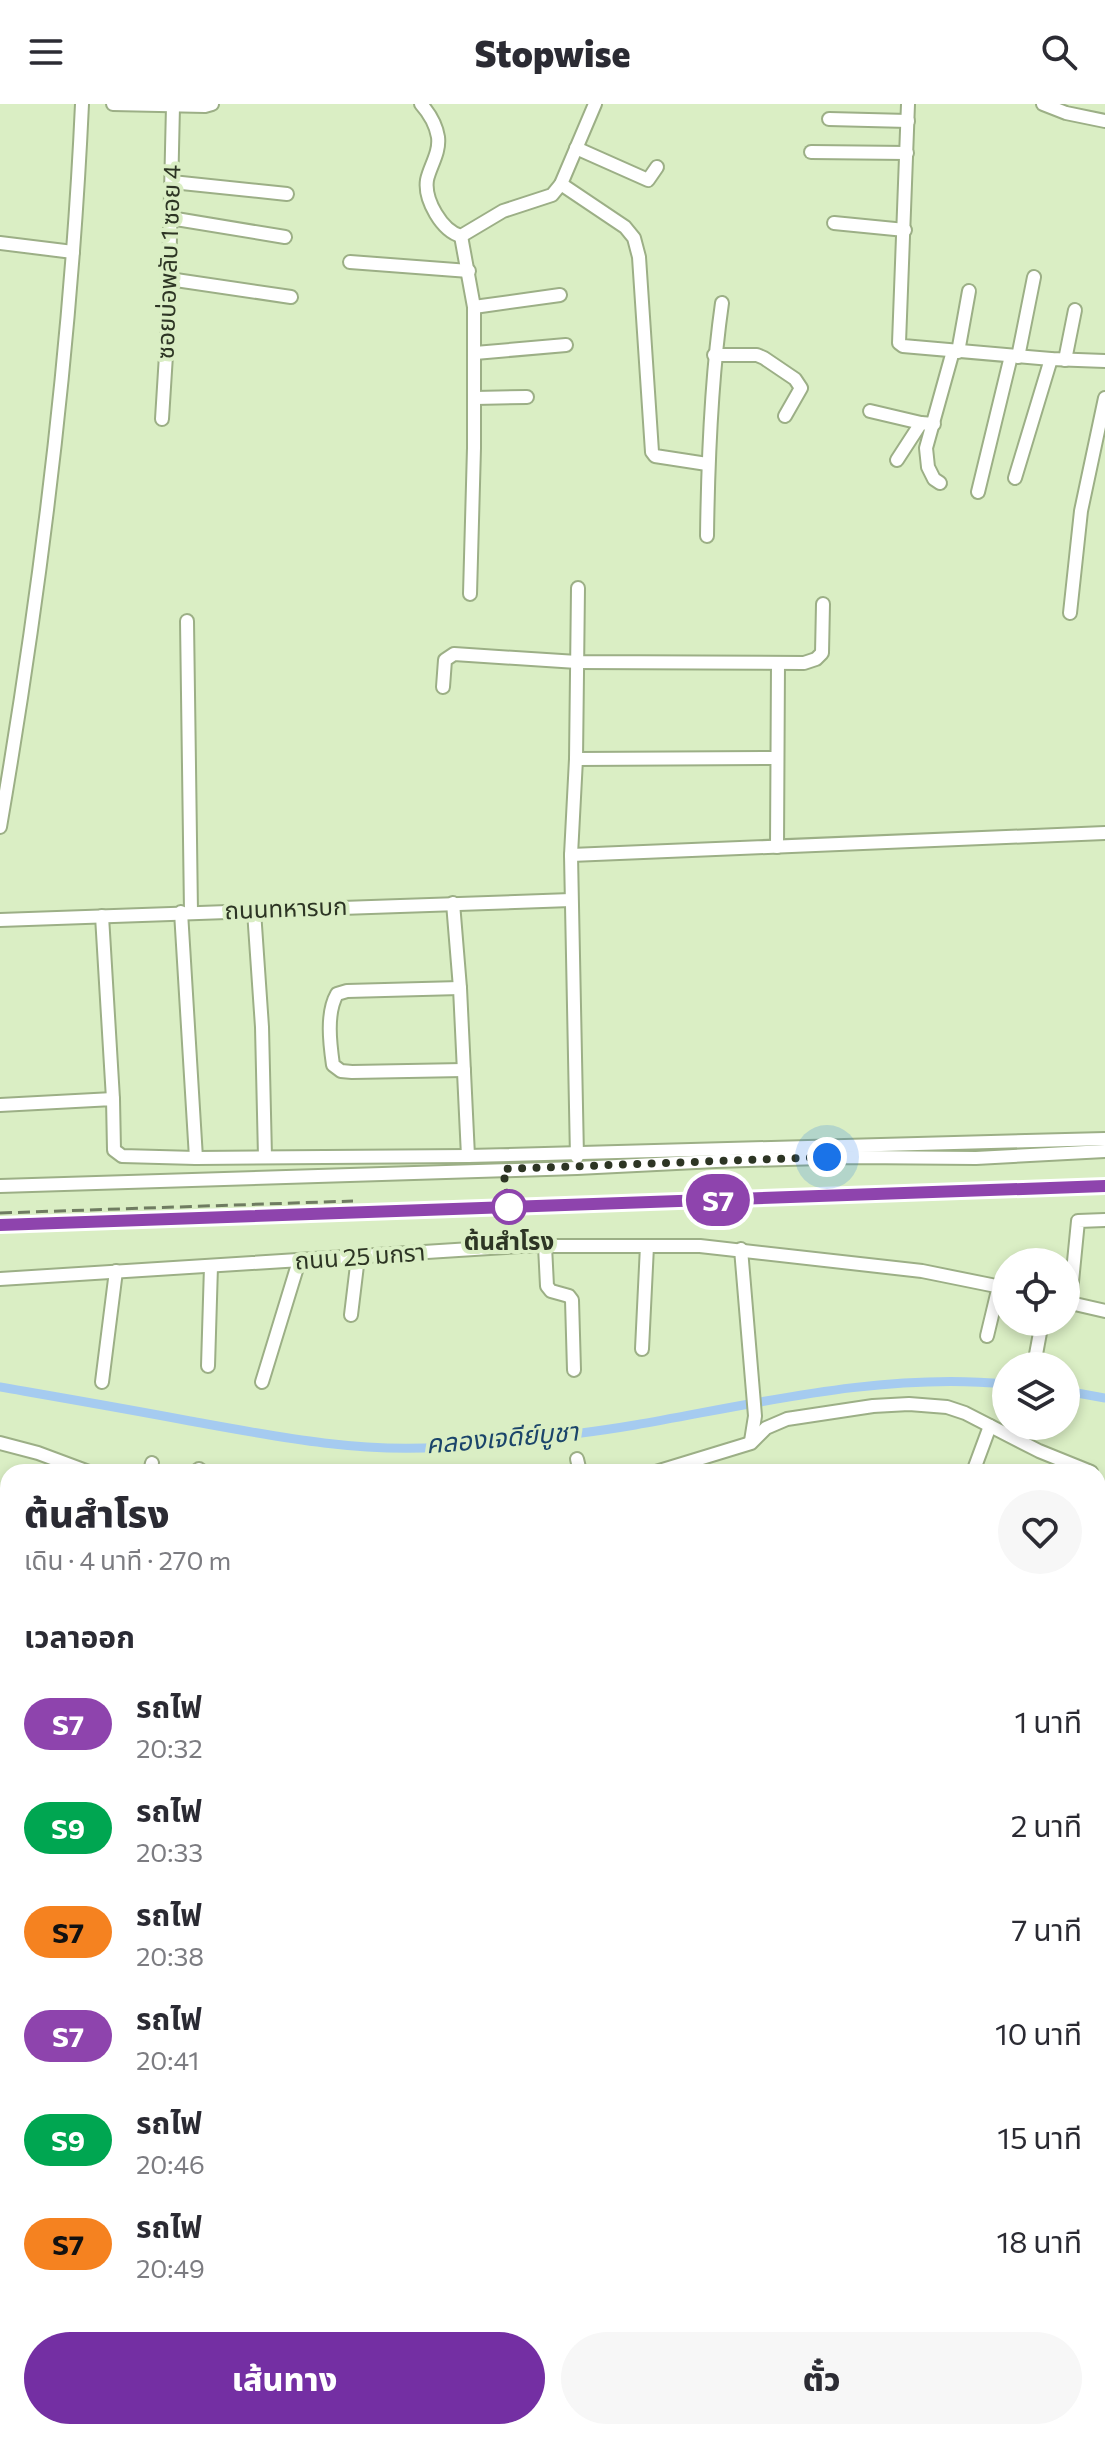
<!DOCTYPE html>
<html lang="th">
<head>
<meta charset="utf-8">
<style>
	:root { --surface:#fff; --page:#f7f7f7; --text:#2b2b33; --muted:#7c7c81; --accent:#742fa3 }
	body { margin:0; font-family:Commissioner,"Noto Sans Thai",sans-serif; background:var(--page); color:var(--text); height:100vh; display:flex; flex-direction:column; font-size:30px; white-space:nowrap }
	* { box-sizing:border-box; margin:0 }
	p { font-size:26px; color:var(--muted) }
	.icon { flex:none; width:44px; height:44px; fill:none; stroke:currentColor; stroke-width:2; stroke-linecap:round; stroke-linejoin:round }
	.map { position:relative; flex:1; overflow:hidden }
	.details { position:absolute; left:0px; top:1360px; width:1106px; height:976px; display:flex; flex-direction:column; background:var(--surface); border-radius:24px 24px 0 0; box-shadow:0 4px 12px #0003 }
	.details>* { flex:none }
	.badge { padding:0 16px; border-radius:26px; font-size:28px; line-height:52px }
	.buttons { position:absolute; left:992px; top:1144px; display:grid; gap:16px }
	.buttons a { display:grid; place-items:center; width:88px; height:88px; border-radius:50%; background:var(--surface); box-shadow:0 4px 12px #0003; font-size:40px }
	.you { position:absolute; width:40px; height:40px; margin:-20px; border:6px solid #fff; border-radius:50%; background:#1a73e8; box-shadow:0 0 0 12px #1a73e833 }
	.map>.badge { position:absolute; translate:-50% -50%; box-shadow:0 0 0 4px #fff }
	h2 { padding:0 24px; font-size:30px; line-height:72px }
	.round { display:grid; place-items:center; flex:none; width:84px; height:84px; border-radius:42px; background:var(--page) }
	.headline { display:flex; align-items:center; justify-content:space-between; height:136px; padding:0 24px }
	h1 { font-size:38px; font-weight:800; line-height:60px }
	.primary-button { display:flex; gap:16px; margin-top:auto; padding:16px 24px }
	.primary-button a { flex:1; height:92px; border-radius:48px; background:var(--accent); color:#fff; font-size:32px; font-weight:800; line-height:92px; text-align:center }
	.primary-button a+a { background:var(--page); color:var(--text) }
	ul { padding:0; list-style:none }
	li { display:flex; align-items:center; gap:24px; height:104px; padding:0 24px }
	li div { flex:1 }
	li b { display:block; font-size:30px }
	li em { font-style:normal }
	li .badge { min-width:88px; font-weight:700; text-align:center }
	header { display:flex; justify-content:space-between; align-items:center; height:104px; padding:0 24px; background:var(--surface); font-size:36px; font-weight:800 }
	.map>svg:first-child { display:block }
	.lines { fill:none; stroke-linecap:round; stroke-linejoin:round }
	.stream { stroke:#a5cbf0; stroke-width:3 }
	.canal { stroke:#a5cbf0; stroke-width:9 }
	.minor-casing { stroke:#9caf86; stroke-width:16 }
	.minor { stroke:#fff; stroke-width:12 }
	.rail { stroke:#6f7c61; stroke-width:3; stroke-dasharray:12 6; stroke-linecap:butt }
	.line-casing { stroke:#fff; stroke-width:18 }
	.line { stroke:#8e44ad; stroke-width:12 }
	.walk { stroke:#2d3524; stroke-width:8; stroke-dasharray:0 14.4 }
	.stop-dot { fill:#fff; stroke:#8e44ad; stroke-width:4 }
	.labels { text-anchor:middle; stroke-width:8; stroke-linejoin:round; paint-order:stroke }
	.street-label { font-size:24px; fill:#2d3524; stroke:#daeec4 }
	.stop-label { font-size:24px; font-weight:bold; fill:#2d3524; stroke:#daeec4 }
	.water-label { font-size:26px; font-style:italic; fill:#1b456a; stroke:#daeec4 }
</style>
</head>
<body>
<header><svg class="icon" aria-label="menu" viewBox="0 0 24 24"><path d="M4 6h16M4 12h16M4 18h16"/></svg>Stopwise<svg class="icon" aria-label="search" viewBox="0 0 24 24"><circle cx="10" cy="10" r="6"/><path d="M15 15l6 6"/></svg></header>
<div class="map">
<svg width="1105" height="2336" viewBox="0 0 1105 2336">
	<rect width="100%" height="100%" fill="#daeec4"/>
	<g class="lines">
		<!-- stream -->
		<g class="stream">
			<polyline points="1098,1967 1105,1928"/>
			<polyline points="1046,2336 1047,2328"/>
		</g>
		<!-- canal -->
		<g class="canal">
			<path d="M0,1283C63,1294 127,1305 190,1317C273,1332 358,1349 442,1343C506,1338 571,1332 635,1321C755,1300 883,1268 1006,1280"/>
			<polyline points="1066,1287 1105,1294"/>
		</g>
		<!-- minor casing -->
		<g class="minor-casing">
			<g id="minor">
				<polyline points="113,0 205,2 212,0"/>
				<path d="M421,0C429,9 436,21 438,33C440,49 430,62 427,76C424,96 442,127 461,132L503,107L552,91L561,80L595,0"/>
				<polyline points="908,0 899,239 903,242 1051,255 1105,257"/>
				<polyline points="1043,0 1066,9 1105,17"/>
				<polyline points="829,15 908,17"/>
				<polyline points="576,44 648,76 657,63"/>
				<polyline points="811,48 907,49"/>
				<polyline points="172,78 287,90"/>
				<polyline points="561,80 625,123 634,134 639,153 652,348 655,352 707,360"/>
				<polyline points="170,114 285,133"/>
				<polyline points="834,119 905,126"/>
				<polyline points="461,132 474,203 474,344 470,490"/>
				<polyline points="0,139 73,148"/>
				<polyline points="350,158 469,167"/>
				<polyline points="169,175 291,193"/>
				<polyline points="474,203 560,191"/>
				<polyline points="958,248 969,187"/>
				<polyline points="475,249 566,241"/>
				<polyline points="714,251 757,251 764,254 795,275 801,284 785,312"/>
				<polyline points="1018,253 1034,173"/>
				<polyline points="1065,256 1075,206"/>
				<polyline points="475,294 527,293"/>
				<polyline points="870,307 921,319"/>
				<polyline points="162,315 168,219 173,2"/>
				<polyline points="897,356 921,319 934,320"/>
				<polyline points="1015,374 1051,255"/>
				<polyline points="940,379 934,375 928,363 926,344 953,247"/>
				<polyline points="978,388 1011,252"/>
				<path d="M707,432C708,354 711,276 722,199"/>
				<polyline points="1070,509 1081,407 1105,294"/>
				<polyline points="187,517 191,808"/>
				<polyline points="443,583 445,556 454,550 577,558 804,559 816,555 822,549 823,500"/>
				<polyline points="576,655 777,654"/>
				<path d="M0,723C41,484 71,242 82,0"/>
				<polyline points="777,743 778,559"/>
				<polyline points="571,751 1105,729"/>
				<polyline points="453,799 460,884 468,1052"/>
				<polyline points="254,807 262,923 265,1053"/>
				<polyline points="181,808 196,1054"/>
				<polyline points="102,812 113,995"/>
				<polyline points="0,816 571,796"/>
				<path d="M460,884L347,887L337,890C326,909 330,940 333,961L341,967L352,968L464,966"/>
				<polyline points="0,1001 113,995 114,1046 122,1052 196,1054 468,1052 1105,1035"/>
				<polyline points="577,1053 571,751 576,655 578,484"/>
				<polyline points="0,1082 577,1064 716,1057 855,1053 976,1054 1105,1047"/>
				<polyline points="545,1142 547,1182 551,1187 569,1192 572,1196 574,1266"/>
				<polyline points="741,1145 755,1312 751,1337"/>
				<polyline points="0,1175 520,1142 700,1142 922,1167 1006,1184"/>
				<polyline points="1066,1198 1105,1207"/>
				<polyline points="1070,1198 1078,1117 1105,1116"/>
				<polyline points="351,1211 358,1153"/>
				<polyline points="987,1232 999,1182"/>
				<polyline points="642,1245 647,1142"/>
				<polyline points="1034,1261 1042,1218"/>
				<polyline points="208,1262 211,1162"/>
				<polyline points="102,1278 116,1167"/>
				<polyline points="262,1278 299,1157"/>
				<polyline points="0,1339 38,1349 89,1368"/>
				<polyline points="577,1355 580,1368"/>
				<polyline points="199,1365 199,1368"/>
				<polyline points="150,1368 152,1359"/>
				<polyline points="656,1368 751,1339 766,1324 787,1315 873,1302 909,1300 947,1303 965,1309 1039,1347 1091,1368"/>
				<polyline points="973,1368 990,1322"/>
				<polyline points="1098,1444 1105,1446"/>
				<polyline points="1098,1589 1105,1560"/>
				<polyline points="1098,1605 1105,1608"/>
				<polyline points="0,1680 3,1681 8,1668"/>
				<polyline points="1098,1696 1105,1693"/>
				<polyline points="0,1745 8,1748"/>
				<polyline points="1102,1894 1105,1875"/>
				<polyline points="539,2328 545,2336"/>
				<polyline points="580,2328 584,2336"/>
				<polyline points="844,2328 846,2336"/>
				<polyline points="930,2328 931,2336"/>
				<polyline points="70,2336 72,2328"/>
				<polyline points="210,2336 211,2328"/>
				<polyline points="614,2336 630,2328"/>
				<polyline points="781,2336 781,2328"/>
				<polyline points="1012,2336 1012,2328"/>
			</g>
		</g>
		<!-- minor -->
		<use href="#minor" class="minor"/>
		<!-- rail -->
		<g class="rail">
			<polyline points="0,1109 353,1097"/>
			<polyline points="0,1121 1105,1082"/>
		</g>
	</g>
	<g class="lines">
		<!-- line casing -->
		<g class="line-casing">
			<polyline id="line" points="0,1121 1105,1082"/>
		</g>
		<!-- line -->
		<use href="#line" class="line"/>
		<!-- walk -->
		<polyline class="walk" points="509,1103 503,1065 827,1053"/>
	</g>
	<!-- markers -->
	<circle class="stop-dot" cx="509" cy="1103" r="16"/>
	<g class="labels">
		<!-- street labels -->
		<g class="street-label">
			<text transform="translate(169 158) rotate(-88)" y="8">ซอยบ่อพลับ 1 ซอย 4</text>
			<text transform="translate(286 805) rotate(-2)" y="8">ถนนทหารบก</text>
			<text transform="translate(360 1153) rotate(-4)" y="8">ถนน 25 มกรา</text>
		</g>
		<!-- stop labels -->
		<g class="stop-label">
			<text x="509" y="1146">ต้นสำโรง</text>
		</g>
		<!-- water labels -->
		<g class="water-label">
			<text transform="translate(502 1334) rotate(-5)" y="9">คลองเจดีย์บูชา</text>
		</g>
	</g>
</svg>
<div class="buttons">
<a><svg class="icon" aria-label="locate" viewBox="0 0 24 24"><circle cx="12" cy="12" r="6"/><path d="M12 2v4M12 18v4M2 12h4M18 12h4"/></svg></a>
<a><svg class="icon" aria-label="layers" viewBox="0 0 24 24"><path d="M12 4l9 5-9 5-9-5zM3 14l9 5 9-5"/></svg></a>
</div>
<div class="you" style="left:827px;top:1053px"></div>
<b class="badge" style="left:718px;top:1096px;background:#8e44ad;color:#fff">S7</b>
<section class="details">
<div class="headline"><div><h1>ต้นสำโรง</h1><p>เดิน · 4 นาที · 270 m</p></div><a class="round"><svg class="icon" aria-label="heart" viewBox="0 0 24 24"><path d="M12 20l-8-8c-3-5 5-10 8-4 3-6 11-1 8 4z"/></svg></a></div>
<h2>เวลาออก</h2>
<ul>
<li><span class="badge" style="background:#8e44ad;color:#fff">S7</span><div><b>รถไฟ</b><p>20:32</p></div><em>1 นาที</em></li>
<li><span class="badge" style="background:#00a651;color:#fff">S9</span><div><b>รถไฟ</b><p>20:33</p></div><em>2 นาที</em></li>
<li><span class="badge" style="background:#f58220;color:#111">S7</span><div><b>รถไฟ</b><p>20:38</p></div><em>7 นาที</em></li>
<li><span class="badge" style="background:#8e44ad;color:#fff">S7</span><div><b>รถไฟ</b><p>20:41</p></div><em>10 นาที</em></li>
<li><span class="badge" style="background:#00a651;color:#fff">S9</span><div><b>รถไฟ</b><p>20:46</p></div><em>15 นาที</em></li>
<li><span class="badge" style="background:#f58220;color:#111">S7</span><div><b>รถไฟ</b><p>20:49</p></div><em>18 นาที</em></li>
</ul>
<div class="primary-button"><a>เส้นทาง</a><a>ตั๋ว</a></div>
</section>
</div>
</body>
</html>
